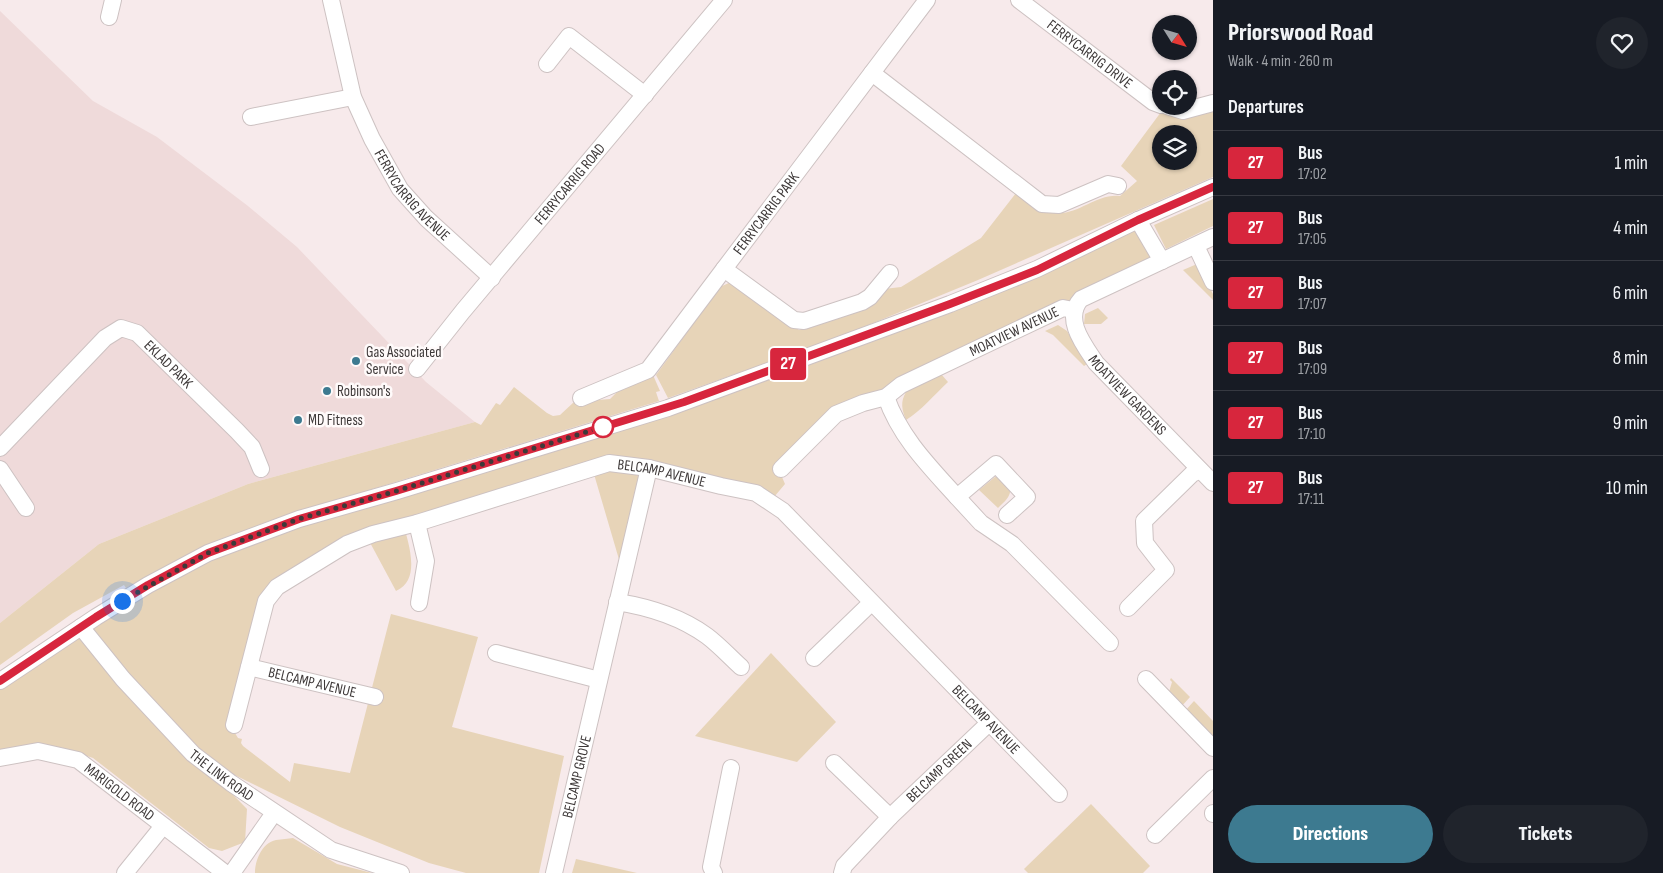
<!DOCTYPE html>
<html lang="en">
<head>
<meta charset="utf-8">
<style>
	:root { --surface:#171b24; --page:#20242c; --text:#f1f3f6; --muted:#9ea1a6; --line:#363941; --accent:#3d7a90 }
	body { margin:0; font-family:"Sofia Sans Condensed",sans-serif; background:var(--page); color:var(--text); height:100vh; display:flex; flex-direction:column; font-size:19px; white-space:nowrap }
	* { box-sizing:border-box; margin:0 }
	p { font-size:16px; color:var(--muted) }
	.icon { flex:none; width:28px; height:28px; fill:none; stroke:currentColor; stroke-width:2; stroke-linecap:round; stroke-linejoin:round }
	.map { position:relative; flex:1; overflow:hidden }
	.details { display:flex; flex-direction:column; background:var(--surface); width:450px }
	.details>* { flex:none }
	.badge { padding:0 10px; border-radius:4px; font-size:18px; line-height:32px }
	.needle { width:32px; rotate:127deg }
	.tools { position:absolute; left:1152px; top:15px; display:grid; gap:10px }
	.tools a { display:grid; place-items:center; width:45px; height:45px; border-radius:50%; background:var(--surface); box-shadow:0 1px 4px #0004; font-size:25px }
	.you { position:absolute; width:25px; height:25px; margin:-12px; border:4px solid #fff; border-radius:50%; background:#1a73e8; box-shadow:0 0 0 8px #1a73e833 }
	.map>.badge { position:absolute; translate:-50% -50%; box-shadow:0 0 0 2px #fff }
	h2 { padding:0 15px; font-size:19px; line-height:45px }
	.round { display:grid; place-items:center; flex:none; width:52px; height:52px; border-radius:26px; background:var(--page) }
	.head { display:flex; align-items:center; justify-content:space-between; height:85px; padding:0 15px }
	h1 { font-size:24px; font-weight:800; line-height:38px }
	.button { display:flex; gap:10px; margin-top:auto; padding:10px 15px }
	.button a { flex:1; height:58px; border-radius:30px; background:var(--accent); color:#fff; font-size:20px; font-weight:800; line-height:58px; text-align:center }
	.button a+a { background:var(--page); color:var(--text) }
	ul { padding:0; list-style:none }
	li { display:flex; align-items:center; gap:15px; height:65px; padding:0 15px; border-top:1px solid var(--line) }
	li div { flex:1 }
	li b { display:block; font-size:19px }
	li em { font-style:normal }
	li .badge { min-width:55px; font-weight:700; text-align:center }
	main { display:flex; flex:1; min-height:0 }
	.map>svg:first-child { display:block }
	.built { fill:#efdada }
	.green { fill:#e7d4b8; fill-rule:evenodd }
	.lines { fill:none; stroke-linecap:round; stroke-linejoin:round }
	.minor-casing { stroke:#cdc2c2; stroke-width:18 }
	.minor { stroke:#fff; stroke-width:16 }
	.line-casing { stroke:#fff; stroke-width:11 }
	.line { stroke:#d7263d; stroke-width:8 }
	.walk { stroke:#3e3939; stroke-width:5; stroke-dasharray:0 9 }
	.poi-dot { fill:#3d7a90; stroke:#fffafa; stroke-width:2 }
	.stop-dot { fill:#fff; stroke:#d7263d; stroke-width:2.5 }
	.labels { text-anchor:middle; stroke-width:5; stroke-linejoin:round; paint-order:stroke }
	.street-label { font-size:15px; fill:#3e3939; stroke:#fffafa }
	.poi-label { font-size:15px; fill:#3e3939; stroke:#fffafa; text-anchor:start }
</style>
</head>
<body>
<main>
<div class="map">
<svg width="1213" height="873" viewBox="0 0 1213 873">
	<rect width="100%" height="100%" fill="#f7eaeb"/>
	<!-- built -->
	<polygon class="built" points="0,11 93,101 157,137 248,206 297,247 426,382 475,422 248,484 99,544 0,623"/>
	<!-- green -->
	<g class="green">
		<path d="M1213,109V177L978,280L866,326L814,346L668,398L656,375L720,287L731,282L799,330L867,306L884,289L901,287L981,238L1016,193C1026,199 1039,210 1050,212C1075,219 1095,193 1120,196L1137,181L1121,166L1161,112L1169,115ZM1161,134H1189V161H1161Z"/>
		<polygon points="1213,199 1213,226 1166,249 1154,225"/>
		<path d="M1136,223L1158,263L861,404L779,470L785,484L769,503L755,494L647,459L602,463L649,470L623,573L591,464L403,523C408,542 422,580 396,591L367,537L270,593L230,725L238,738L242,739L241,743L243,746L290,782L294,763L350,773L391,614L478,637L452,727L564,756L539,873H466L429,863L340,827L194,755L247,809L245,842L222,851L209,848L93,758L60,747L0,758V682L209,554L666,409Z"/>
		<polygon points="1197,264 1213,294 1213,300 1183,270"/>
		<polygon points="1098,308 1108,318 1101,324 1084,324 1085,314"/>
		<polygon points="1058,325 1067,331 1087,364 1084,366 1053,335 1045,331"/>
		<path d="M941,374L948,382C934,395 921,411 906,420C902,410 900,402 906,392Z"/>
		<polygon points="653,375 660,391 656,392 659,401 272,520 196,551 126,588 124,585 73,613 0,665 0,623 99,544 248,484 475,422 481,425 496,403 500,405 514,387 547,413 553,416 560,415 574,402 610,399 623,386"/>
		<path d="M995,477H999L1011,487C1010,498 1005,501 998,508L979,490Z"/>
		<polygon points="771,653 836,722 797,762 695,736"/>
		<polygon points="1171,678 1190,697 1181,707 1169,692 1172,682 1170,680"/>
		<polygon points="1194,701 1213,721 1213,739 1185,711"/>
		<polygon points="1091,804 1150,866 1143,873 1028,873 1024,869"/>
		<path d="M293,838L337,864L372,873H255C255,860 262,843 276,840C282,839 288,839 293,838Z"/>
		<polygon points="576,859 637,873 572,873"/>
	</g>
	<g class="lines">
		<!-- minor casing -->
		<g class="minor-casing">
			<g id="minor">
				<path id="s1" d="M331,0L353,97L372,139L400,189L426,218L492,278"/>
				<path id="s2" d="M1019,0L1153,102L1161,105"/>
				<polyline points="109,17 113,0"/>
				<polyline points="547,64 569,36 645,95"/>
				<polyline points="872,73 1042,204 1059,205 1108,184 1118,186"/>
				<polyline points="1167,106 1183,111 1213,103"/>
				<polyline points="251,117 353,97"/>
				<polyline points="1138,220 1162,261"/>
				<path id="s3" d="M1213,237L1081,299C1063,319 1084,345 1096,363L1213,483"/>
				<polyline points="1196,246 1213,282"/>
				<path id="s4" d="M890,273L870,297L862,302L804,321L794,320L724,269L927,0"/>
				<path id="s5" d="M417,369L463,311L724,0"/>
				<path d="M886,397C900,437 929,466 957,497L996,464L1027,497L1007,515"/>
				<polyline points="581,398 648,370 724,269"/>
				<path id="s6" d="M0,448L105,338L121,328L137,333L237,431L252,447L261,469"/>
				<polyline points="0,469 26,508"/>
				<path id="s7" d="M781,469L836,414L863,403L886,397L901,385L1063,308L1073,310"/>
				<polyline points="957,497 981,523 1012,544 1110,643"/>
				<polyline points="417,523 426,561 419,603"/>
				<path d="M617,602C649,607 681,617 707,636C719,645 730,657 741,667"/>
				<polyline points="1128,608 1166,570 1145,543 1144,521 1192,474 1200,470"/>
				<path id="s8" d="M81,627L123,679L193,754L231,783L331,850L401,873"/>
				<polyline points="496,653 599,680"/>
				<polyline points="814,658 871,603"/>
				<path id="s9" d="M249,667L375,697"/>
				<polyline points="1146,679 1213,748"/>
				<polyline points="0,681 96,617 148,585 208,553 299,519 397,491 668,408 950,304 1037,269 1138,220 1213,187"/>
				<path id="s10" d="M234,725L266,601L277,587L347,544L373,534L417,523L609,463L649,468L721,486L756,493L783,511L1059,794"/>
				<path id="s11" d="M0,758L38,751L78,760L225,873"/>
				<polyline points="834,763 890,817"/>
				<polyline points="1213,813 1213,814"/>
				<polyline points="1155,835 1213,778"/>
				<polyline points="125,873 163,826"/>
				<polyline points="232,873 274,813"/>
				<path id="s12" d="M554,873L649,468"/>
				<polyline points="714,873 711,867 731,768"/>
				<path id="s13" d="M842,873L844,866L890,817L989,723"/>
			</g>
		</g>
		<!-- minor -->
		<use href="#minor" class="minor"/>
	</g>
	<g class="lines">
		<!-- line casing -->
		<g class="line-casing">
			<polyline id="line" points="0,681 96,617 148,585 208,553 299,519 396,491 684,402 950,304 1037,270 1138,220 1213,187"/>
		</g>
		<!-- line -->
		<use href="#line" class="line"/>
		<!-- walk -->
		<polyline class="walk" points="122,601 208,553 299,519 396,491 606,426 603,427"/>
	</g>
	<!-- markers -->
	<g class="poi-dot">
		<circle cx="356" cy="361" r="5"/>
		<circle cx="327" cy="391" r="5"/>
		<circle cx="298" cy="420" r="5"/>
	</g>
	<circle class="stop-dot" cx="603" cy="427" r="10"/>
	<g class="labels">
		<!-- street labels -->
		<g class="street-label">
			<text dy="5" stroke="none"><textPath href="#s2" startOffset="89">FERRYCARRIG DRIVE</textPath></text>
			<text dy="5" stroke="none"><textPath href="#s5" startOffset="240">FERRYCARRIG ROAD</textPath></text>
			<text dy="5" stroke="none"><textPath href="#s1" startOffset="215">FERRYCARRIG AVENUE</textPath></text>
			<text dy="5" stroke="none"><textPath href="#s4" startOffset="268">FERRYCARRIG PARK</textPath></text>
			<text dy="5" stroke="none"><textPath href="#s7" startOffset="275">MOATVIEW AVENUE</textPath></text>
			<text dy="5" stroke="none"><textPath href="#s6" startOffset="232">EKLAD PARK</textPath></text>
			<text dy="5" stroke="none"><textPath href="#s3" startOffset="262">MOATVIEW GARDENS</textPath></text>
			<text dy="5" stroke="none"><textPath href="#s10" startOffset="556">BELCAMP AVENUE</textPath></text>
			<text dy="5" stroke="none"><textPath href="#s9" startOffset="65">BELCAMP AVENUE</textPath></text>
			<text dy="5" stroke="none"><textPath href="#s10" startOffset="976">BELCAMP AVENUE</textPath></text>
			<text dy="5" stroke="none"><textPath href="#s13" startOffset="142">BELCAMP GREEN</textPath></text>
			<text dy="5" stroke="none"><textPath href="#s8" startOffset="205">THE LINK ROAD</textPath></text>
			<text dy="5" stroke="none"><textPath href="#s12" startOffset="99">BELCAMP GROVE</textPath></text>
			<text dy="5" stroke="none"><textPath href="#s11" startOffset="132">MARIGOLD ROAD</textPath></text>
		</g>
		<!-- poi labels -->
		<g class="poi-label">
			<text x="366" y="357">Gas Associated<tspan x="366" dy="17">Service</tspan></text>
			<text x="337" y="396">Robinson's</text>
			<text x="308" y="425">MD Fitness</text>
		</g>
	</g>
</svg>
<div class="tools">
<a><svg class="needle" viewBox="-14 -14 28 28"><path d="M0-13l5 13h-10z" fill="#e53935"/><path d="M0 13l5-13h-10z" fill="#9ea1a6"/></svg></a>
<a><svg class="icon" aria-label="locate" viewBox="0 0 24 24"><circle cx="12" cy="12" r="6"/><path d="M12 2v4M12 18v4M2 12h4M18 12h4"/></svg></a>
<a><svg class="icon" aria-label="layers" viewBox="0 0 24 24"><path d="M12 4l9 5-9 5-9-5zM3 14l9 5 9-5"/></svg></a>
</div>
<div class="you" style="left:122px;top:601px"></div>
<b class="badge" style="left:788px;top:364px;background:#d7263d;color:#fff">27</b>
</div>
<section class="details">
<div class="head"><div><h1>Priorswood Road</h1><p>Walk · 4 min · 260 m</p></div><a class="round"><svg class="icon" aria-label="heart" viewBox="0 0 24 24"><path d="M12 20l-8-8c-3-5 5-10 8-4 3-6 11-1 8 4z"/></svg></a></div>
<h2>Departures</h2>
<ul>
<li><span class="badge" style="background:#d7263d;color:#fff">27</span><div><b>Bus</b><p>17:02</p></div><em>1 min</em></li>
<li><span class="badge" style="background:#d7263d;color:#fff">27</span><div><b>Bus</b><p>17:05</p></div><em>4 min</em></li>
<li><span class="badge" style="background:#d7263d;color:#fff">27</span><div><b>Bus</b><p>17:07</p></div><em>6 min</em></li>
<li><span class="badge" style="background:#d7263d;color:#fff">27</span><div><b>Bus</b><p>17:09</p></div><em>8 min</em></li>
<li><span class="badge" style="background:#d7263d;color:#fff">27</span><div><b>Bus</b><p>17:10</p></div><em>9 min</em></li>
<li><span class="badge" style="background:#d7263d;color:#fff">27</span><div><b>Bus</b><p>17:11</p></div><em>10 min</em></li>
</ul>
<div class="button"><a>Directions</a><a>Tickets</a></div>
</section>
</main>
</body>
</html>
